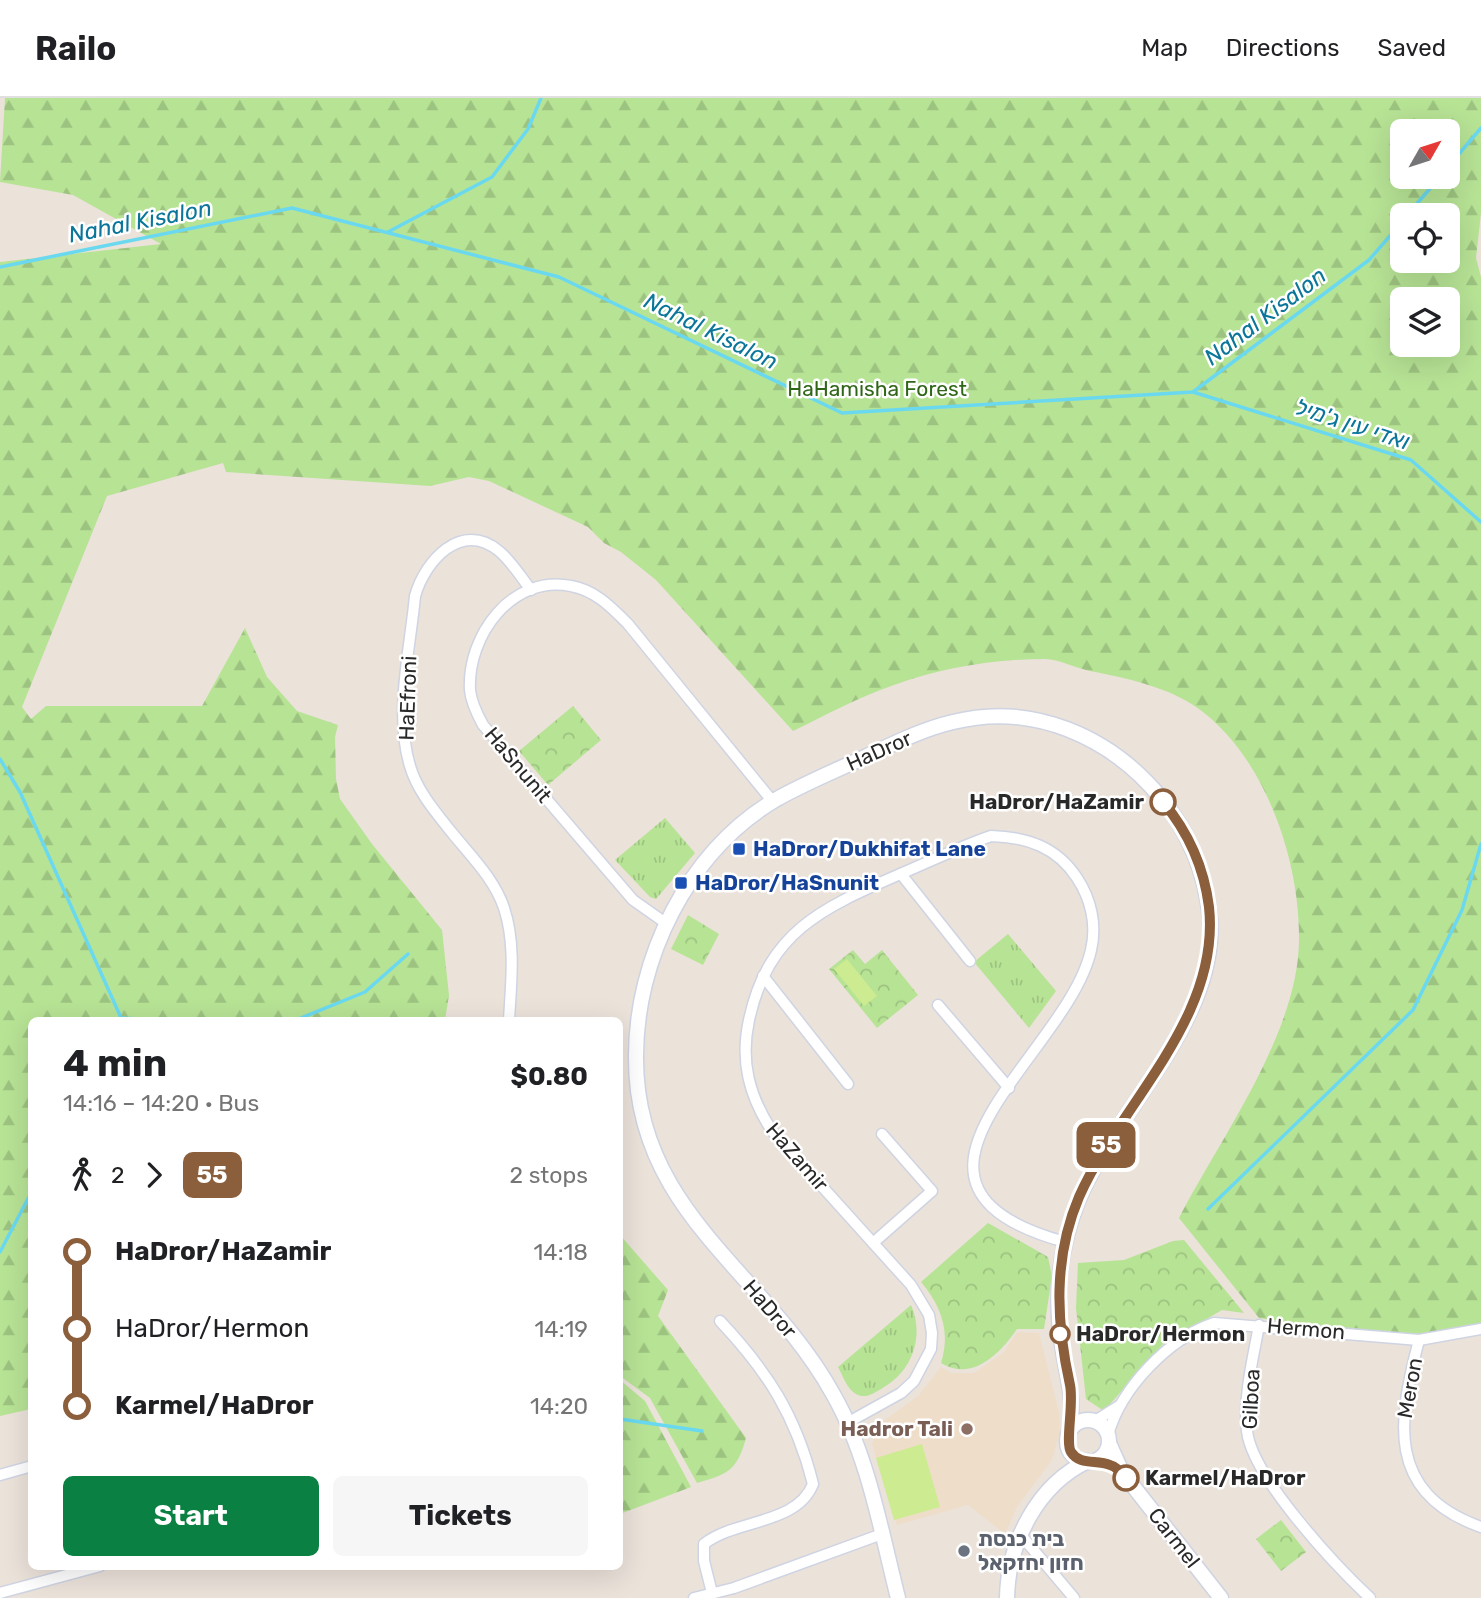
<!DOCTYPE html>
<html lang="en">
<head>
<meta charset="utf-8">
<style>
	:root { --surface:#fff; --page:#f6f6f6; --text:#202124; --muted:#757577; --line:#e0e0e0; --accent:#0b8043 }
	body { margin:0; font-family:Rubik,"Noto Sans Hebrew",sans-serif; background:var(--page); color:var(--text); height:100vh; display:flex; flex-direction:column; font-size:26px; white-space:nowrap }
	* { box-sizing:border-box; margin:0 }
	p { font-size:23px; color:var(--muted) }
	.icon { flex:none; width:38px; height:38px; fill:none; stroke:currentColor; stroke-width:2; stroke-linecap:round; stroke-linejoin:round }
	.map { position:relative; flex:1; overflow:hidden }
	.drawer { position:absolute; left:28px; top:919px; width:595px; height:553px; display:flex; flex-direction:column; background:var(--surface); border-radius:10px; box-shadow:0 7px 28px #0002 }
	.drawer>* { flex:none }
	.badge { padding:0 14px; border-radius:10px; font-size:24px; line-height:46px }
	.needle { width:46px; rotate:51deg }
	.fabs { position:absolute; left:1390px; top:21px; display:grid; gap:14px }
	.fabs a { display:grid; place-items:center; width:70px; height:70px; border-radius:10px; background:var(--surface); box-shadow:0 7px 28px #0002; font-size:35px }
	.map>.badge { position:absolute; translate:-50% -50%; box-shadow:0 0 0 4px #fff }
	.legs { display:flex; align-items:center; gap:10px; height:77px; padding:0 35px; font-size:23px }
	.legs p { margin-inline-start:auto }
	.headline { display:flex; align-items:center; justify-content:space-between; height:119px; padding:0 35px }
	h1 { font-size:38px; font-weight:700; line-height:52px }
	.button { display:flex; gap:14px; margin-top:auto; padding:14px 35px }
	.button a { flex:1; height:80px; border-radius:10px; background:var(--accent); color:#fff; font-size:28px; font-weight:700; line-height:80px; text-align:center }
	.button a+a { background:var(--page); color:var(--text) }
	ul { padding:0 35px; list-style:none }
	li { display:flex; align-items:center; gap:24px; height:77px; font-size:26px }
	li i { display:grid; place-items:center; width:10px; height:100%; margin:0 9px; background:currentColor }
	li i::after { content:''; width:18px; height:18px; margin:-9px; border:5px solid; border-radius:50%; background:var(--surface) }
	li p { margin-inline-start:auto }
	li:first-child i { background:linear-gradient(#0000 50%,currentColor 0) }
	li:last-child i { background:linear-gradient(currentColor 50%,#0000 0) }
	header { display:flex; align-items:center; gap:42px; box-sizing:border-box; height:98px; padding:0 35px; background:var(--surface); border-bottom:2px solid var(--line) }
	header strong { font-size:33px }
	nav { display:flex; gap:38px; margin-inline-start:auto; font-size:24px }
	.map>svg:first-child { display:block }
	.education { fill:#eedec9 }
	.grass { fill:url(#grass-tufts) }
	.forest { fill:url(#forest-firs); fill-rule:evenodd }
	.park { fill:url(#park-crowns) }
	.pitch { fill:#cdeb90 }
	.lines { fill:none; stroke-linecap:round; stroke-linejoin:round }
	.stream { stroke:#6ad9f0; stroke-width:3.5 }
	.minor-casing { stroke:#cfd4e2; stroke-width:13 }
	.tertiary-casing { stroke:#cfd4e2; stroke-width:17 }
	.minor { stroke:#fff; stroke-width:10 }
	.tertiary { stroke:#fff; stroke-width:14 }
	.line-1-casing { stroke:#fff; stroke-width:16 }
	.line-1 { stroke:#8b5e3c; stroke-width:10 }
	.stop-1-dot { fill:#fff; stroke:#8b5e3c; stroke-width:3.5 }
	.transit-dot { fill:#1a4fb4; stroke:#fff; stroke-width:2.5 }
	.education-dot { fill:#8d6e63; stroke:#fff; stroke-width:2.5 }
	.worship-dot { fill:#6b7280; stroke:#fff; stroke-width:2.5 }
	.labels { text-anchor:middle; stroke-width:5; stroke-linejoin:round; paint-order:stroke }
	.park-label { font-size:21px; fill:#306618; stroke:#fff }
	.street-label { font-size:21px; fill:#292929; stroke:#fff }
	.stop-label { font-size:21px; font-weight:bold; fill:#292929; stroke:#fff; text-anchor:start }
	.transit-label { font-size:21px; font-weight:bold; fill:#164399; stroke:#fff; text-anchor:start }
	.education-label { font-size:21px; font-weight:bold; fill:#785e54; stroke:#fff; text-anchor:end }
	.worship-label { font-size:21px; font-weight:bold; fill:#5b616d; stroke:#fff; text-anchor:start }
	.water-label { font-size:23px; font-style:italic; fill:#0b769a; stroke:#fff }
</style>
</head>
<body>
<header>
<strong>Railo</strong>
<nav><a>Map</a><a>Directions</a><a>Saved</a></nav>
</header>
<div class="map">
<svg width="1481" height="1500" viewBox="0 0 1481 1500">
	<defs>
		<pattern id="grass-tufts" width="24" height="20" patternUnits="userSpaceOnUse" patternTransform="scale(1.75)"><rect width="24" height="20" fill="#b7e395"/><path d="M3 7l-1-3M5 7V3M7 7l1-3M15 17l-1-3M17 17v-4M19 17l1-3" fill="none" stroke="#9dc380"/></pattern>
		<pattern id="forest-firs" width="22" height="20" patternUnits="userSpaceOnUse" patternTransform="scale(1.75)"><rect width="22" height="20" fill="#b7e395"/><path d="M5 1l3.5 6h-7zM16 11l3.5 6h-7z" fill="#9dc380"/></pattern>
		<pattern id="park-crowns" width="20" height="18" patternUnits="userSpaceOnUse" patternTransform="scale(1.75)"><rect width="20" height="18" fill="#b7e395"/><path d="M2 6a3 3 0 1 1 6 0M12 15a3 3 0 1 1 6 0" fill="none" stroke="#9dc380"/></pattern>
	</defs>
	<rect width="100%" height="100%" fill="#ebe2da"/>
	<!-- education -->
	<polygon class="education" points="1017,1234 1039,1235 1060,1318 1059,1337 1052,1362 1017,1409 1005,1436 968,1407 897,1427 872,1346 878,1327 918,1298 941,1269 951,1275 974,1275 1003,1255"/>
	<!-- grass -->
	<g class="grass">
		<polygon points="665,720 695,755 656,801 650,799 615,762"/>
		<polygon points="1008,836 1056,893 1029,930 974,864"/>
		<path d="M911,1207C925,1239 912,1274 881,1291C873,1296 865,1301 856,1296C847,1291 843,1278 838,1269Z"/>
	</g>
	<!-- forest -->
	<g class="forest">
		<path d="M5,0H1481V115L1476,160L1481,179V1231L1417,1243L1259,1220L1179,1120C1221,1039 1299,934 1299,841C1300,762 1265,659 1199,611C1169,589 1126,580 1090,573C1075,570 1059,561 1045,561C996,561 940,570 894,587C859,599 826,617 793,633L656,482L621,454L604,445L588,429L489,383L469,379L430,388L226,374L223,365L107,398L22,609L31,621L46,608H202L245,530L267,579L297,613L338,627L335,639L336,681L340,701L372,746L442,832L449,897L445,922H32L31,1311L0,1318V164L161,146L73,97L0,84ZM1402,33H1447V79H1402ZM1402,117H1447V163H1402ZM1402,201H1447V247H1402Z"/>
		<path d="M620,1137L668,1192L658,1218L746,1340C737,1372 729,1376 697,1385L650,1300L620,1278Z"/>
		<polygon points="620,1282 645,1303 691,1389 620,1416"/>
	</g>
	<!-- park -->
	<g class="park">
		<polygon points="573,608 601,642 548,687 519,653"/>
		<polygon points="688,817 719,836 703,867 671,851"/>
		<polygon points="853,852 865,866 882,852 918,897 877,930 829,871"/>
		<path d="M988,1125L1048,1159L1052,1178L1044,1231H1017C1000,1256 972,1284 941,1265C951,1233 941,1208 921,1184Z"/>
		<polygon points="1184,1142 1244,1215 1222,1212 1162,1247 1104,1313 1086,1301 1076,1210 1078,1165 1124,1162 1173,1143"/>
		<polygon points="1281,1422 1306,1454 1281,1473 1256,1441"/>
	</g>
	<!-- pitch -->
	<g class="pitch">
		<polygon points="847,861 877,898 864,908 834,871"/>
		<polygon points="922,1346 940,1409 894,1422 876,1360"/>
	</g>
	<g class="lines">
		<!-- stream -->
		<g class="stream">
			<polyline points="1447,70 1481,30"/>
			<polyline points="1407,117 1440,79"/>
			<polyline points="388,134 492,79 528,31 541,0"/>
			<polyline points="0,169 292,110 559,179 842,315 1193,294 1369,162 1402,124"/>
			<polyline points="1193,294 1411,362 1481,424"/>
			<polyline points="0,661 20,694 122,922"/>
			<polyline points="121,920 158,922"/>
			<polyline points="296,922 365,894 408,856"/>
			<polyline points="1208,1111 1413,912 1462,812 1481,746"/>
			<polyline points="0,1154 32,1093"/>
			<polyline points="620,1321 702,1333"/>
		</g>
		<!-- minor casing -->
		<g class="minor-casing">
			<g id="minor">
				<polyline points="901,776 970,863"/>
				<path d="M667,826L633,802L483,627C477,616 471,604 470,592C467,538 512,476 571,488C595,492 612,510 628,526L773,704"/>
				<polyline points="763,878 848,986"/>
				<polyline points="938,907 1009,990"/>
				<path d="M509,922C511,886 516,846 504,810C495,782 471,758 453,736C437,716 417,693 410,668C394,616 410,552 415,498C425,463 461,422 499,453C512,464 521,479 531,492"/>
				<polyline points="873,1145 932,1093 882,1036"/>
				<path d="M1259,1227C1253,1261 1243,1299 1247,1333C1252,1379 1336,1468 1370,1500"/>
				<path d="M1419,1242C1398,1322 1385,1395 1481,1429"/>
				<polyline points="1095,1323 1119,1308"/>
				<path d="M847,1325L901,1295L914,1283L931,1251L932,1235L929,1217L911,1187L772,1033C749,998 740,963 749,922C768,834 822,810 898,777C929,764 959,749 991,738C1027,739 1057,749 1077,780C1091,801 1097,827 1091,852C1068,957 855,1086 1065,1144"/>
				<path d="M1108,1337C1121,1290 1168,1241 1214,1225L1419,1242L1481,1231"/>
				<polyline points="0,1377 32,1368"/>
				<polyline points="1020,1436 1074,1500"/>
				<polyline points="0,1495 100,1468"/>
				<path d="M712,1495L704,1463V1446C735,1421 797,1427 813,1386C796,1318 768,1274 720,1223"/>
				<polyline points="694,1500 734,1490 882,1436"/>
			</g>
		</g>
		<!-- tertiary casing -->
		<g class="tertiary-casing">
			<g id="tertiary">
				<circle cx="1088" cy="1343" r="21"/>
				<polyline points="1109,1345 1122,1374 1221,1500"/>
				<path d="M898,1500C881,1433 868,1357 833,1296C767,1176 636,1115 636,961C635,861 688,754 775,702C805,685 837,672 867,658C895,645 923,631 953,624C1032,604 1110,638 1161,700C1190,736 1206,775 1210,821C1218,922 1115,1012 1078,1103C1059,1151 1054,1203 1063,1253C1068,1284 1075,1302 1069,1334"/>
				<path d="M1007,1500C1008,1445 1037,1387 1088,1363"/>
			</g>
		</g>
		<!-- minor -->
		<use href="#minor" class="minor"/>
		<!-- tertiary -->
		<use href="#tertiary" class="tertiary"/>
	</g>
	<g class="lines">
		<!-- line-1 casing -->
		<g class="line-1-casing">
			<path id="line-1" d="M1126,1380C1122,1375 1117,1369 1110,1367C1097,1361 1080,1368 1071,1354C1065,1345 1074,1306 1070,1287C1056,1224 1053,1160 1079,1099C1121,1004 1221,920 1209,809C1204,769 1189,735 1163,704"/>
		</g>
		<!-- line-1 -->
		<use href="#line-1" class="line-1"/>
	</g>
	<!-- markers -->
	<g class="stop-1-dot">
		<circle cx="1163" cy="704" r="12"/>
		<circle cx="1060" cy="1236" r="9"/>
		<circle cx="1126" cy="1380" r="12"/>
	</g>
	<g class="transit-dot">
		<rect x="732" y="744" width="14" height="14" rx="3.5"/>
		<rect x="674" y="778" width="14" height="14" rx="3.5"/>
	</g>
	<circle class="education-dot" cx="967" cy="1331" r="7"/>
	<circle class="worship-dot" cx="964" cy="1453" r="7"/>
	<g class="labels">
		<!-- park labels -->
		<g class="park-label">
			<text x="877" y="298">HaHamisha Forest</text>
		</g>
		<!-- street labels -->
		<g class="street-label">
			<text transform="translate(408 600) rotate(-88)" y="7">HaEfroni</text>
			<text transform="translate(879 653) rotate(-24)" y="7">HaDror</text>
			<text transform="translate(518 667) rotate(50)" y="7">HaSnunit</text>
			<text transform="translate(797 1059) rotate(49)" y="7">HaZamir</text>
			<text transform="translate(770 1211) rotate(49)" y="7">HaDror</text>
			<text transform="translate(1306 1231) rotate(5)" y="7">Hermon</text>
			<text transform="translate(1410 1290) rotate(-80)" y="7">Meron</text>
			<text transform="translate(1251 1301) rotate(-87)" y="7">Gilboa</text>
			<text transform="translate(1174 1440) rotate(52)" y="7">Carmel</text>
		</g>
		<!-- stop labels -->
		<g class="stop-label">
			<text x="1144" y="711" text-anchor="end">HaDror/HaZamir</text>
			<text x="1076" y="1243">HaDror/Hermon</text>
			<text x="1145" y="1387">Karmel/HaDror</text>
		</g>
		<!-- transit labels -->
		<g class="transit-label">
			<text x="753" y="758">HaDror/Dukhifat Lane</text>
			<text x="695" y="792">HaDror/HaSnunit</text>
		</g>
		<!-- education labels -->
		<g class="education-label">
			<text x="953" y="1338">Hadror Tali</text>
		</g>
		<!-- worship labels -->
		<g class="worship-label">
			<text x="978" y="1448">בית כנסת<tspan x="978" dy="24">חזון יחזקאל</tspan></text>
		</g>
		<!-- water labels -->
		<g class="water-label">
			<text transform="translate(140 123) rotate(-11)" y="8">Nahal Kisalon</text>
			<text transform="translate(1265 218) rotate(-37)" y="8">Nahal Kisalon</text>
			<text transform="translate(711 233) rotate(26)" y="8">Nahal Kisalon</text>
			<text transform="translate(1352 326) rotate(18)" y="8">ואדי עין ג'מיל</text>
		</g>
	</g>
</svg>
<div class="fabs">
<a><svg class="needle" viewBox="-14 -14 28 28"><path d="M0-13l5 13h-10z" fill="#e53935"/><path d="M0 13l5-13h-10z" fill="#757577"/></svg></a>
<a><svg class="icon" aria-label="locate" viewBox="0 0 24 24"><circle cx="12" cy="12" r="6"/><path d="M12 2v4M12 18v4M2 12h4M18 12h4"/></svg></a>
<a><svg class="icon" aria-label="layers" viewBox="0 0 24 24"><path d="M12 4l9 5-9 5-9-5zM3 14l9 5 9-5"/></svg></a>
</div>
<b class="badge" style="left:1106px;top:1047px;background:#8b5e3c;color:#fff">55</b>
<section class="drawer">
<div class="headline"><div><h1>4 min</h1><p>14:16 – 14:20 · Bus</p></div><b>$0.80</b></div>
<div class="legs"><svg class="icon" aria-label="walk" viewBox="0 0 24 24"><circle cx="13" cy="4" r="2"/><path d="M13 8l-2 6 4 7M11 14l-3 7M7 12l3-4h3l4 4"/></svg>2<svg class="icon" aria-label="forward" viewBox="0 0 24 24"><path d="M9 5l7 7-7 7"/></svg><b class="badge" style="background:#8b5e3c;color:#fff">55</b><p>2 stops</p></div>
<ul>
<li><i style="color:#8b5e3c"></i><b>HaDror/HaZamir</b><p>14:18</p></li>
<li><i style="color:#8b5e3c"></i><span>HaDror/Hermon</span><p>14:19</p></li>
<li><i style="color:#8b5e3c"></i><b>Karmel/HaDror</b><p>14:20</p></li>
</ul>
<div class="button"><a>Start</a><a>Tickets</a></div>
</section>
</div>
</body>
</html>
